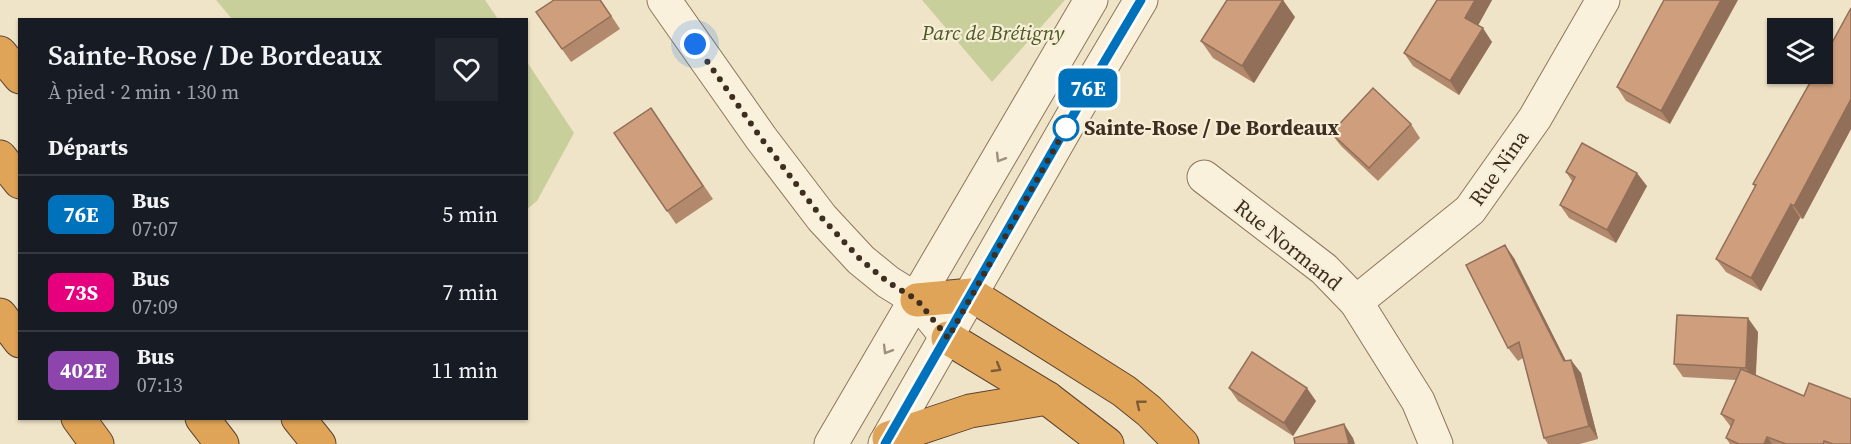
<!DOCTYPE html>
<html lang="fr">
<head>
<meta charset="utf-8">
<style>
	:root { --surface:#171b24; --page:#20242c; --text:#f1f3f6; --muted:#9ea1a6; --line:#363941 }
	body { margin:0; font-family:"Source Serif 4",serif; background:var(--page); color:var(--text); height:100vh; display:flex; flex-direction:column; font-size:22px; white-space:nowrap }
	* { box-sizing:border-box; margin:0 }
	p { font-size:20px; color:var(--muted) }
	.icon { flex:none; width:33px; height:33px; fill:none; stroke:currentColor; stroke-width:2; stroke-linecap:round; stroke-linejoin:round }
	.map { position:relative; flex:1; overflow:hidden }
	.drawer { position:absolute; left:18px; top:18px; width:510px; height:402px; display:flex; flex-direction:column; background:var(--surface); border-radius:0px; box-shadow:0 2px 4px #0004 }
	.drawer>* { flex:none }
	.badge { padding:0 12px; border-radius:9px; font-size:21px; line-height:39px }
	.buttons { position:absolute; left:1767px; top:18px; display:grid; gap:12px }
	.buttons a { display:grid; place-items:center; width:66px; height:66px; border-radius:0px; background:var(--surface); box-shadow:0 2px 4px #0004; font-size:30px }
	.you { position:absolute; width:30px; height:30px; margin:-15px; border:4px solid #fff; border-radius:50%; background:#1a73e8; box-shadow:0 0 0 9px #1a73e833 }
	.map>.badge { position:absolute; translate:-50% -50%; box-shadow:0 0 0 3px #fff }
	h2 { padding:0 30px; font-size:22px; line-height:54px }
	.round { display:grid; place-items:center; flex:none; width:63px; height:63px; border-radius:0px; background:var(--page) }
	.head { display:flex; align-items:center; justify-content:space-between; height:102px; padding:0 30px }
	h1 { font-size:28px; font-weight:600; line-height:45px }
	ul { padding:0; list-style:none }
	li { display:flex; align-items:center; gap:18px; height:78px; padding:0 30px; border-top:2px solid var(--line) }
	li div { flex:1 }
	li b { display:block; font-size:22px }
	li em { font-style:normal }
	li .badge { min-width:66px; font-weight:700; text-align:center }
	.map>svg:first-child { display:block }
	.green { fill:#c9cf9b }
	.lines { fill:none; stroke-linecap:round; stroke-linejoin:round }
	.minor-casing { stroke:#8d765c; stroke-width:35 }
	.tertiary-casing { stroke:#8d765c; stroke-width:35 }
	.motorway-casing { stroke:#5b4430; stroke-width:35 }
	.minor { stroke:#faf1dc; stroke-width:33 }
	.tertiary { stroke:#faf1dc; stroke-width:33 }
	.motorway { stroke:#e0a458; stroke-width:33 }
	.wall { fill:#b2896c }
	.shaded-wall { fill:#916f58 }
	.building { fill:#cf9f7d; stroke:#916f58; stroke-width:1.5 }
	.oneway { stroke:#9c907e }
	.oneway2 { stroke:#7e5d36 }
	.line-casing { stroke:#fff; stroke-width:14 }
	.line { stroke:#0072bc; stroke-width:9 }
	.walk { stroke:#3d2e20; stroke-width:6; stroke-dasharray:0 10.8 }
	.stop-dot { fill:#fff; stroke:#0072bc; stroke-width:3 }
	.labels { text-anchor:middle; stroke-width:4.5; stroke-linejoin:round; paint-order:stroke }
	.park-label { font-size:21px; font-style:italic; fill:#4d5a26; stroke:#f7eed8 }
	.stop-label { font-size:21px; font-weight:bold; fill:#3d2e20; stroke:#f7eed8; text-anchor:start }
	.street-label { font-size:21px; fill:#3d2e20; stroke:#f7eed8 }
</style>
</head>
<body>
<div class="map">
<svg width="1851" height="444" viewBox="0 0 1851 444">
	<rect width="100%" height="100%" fill="#f0e4c8"/>
	<!-- green -->
	<g class="green">
		<polygon points="216,0 485,0 498,19 232,19"/>
		<polygon points="922,0 1065,0 992,82"/>
		<polygon points="527,62 574,133 537,201 527,209"/>
	</g>
	<g class="lines">
		<!-- minor casing -->
		<g class="minor-casing">
			<g id="minor">
				<polyline points="664,0 761,138 822,218 861,260 888,282 917,300 948,338"/>
				<polyline points="1204,177 1324,269 1356,302 1418,401 1436,444"/>
				<polyline points="1356,302 1470,210 1535,118 1603,0"/>
			</g>
		</g>
		<!-- tertiary casing -->
		<g class="tertiary-casing">
			<g id="tertiary">
				<polyline points="831,444 1091,0"/>
				<polyline points="885,444 1087,91 1141,0"/>
			</g>
		</g>
		<!-- motorway casing -->
		<g class="motorway-casing">
			<g id="motorway">
				<polyline points="0,53 20,77"/>
				<polyline points="0,157 20,182"/>
				<polyline points="917,300 972,295 1124,391 1149,411 1182,444"/>
				<polyline points="0,315 20,341"/>
				<polyline points="948,338 1047,398 1107,444"/>
				<polyline points="78,418 97,444"/>
				<polyline points="202,418 222,444"/>
				<polyline points="298,418 319,444"/>
				<polyline points="889,438 970,411 1047,398"/>
			</g>
		</g>
		<!-- minor -->
		<use href="#minor" class="minor"/>
		<!-- tertiary -->
		<use href="#tertiary" class="tertiary"/>
		<!-- motorway -->
		<use href="#motorway" class="motorway"/>
	</g>
	<!-- wall -->
	<g class="wall">
		<polygon points="601,0 620,29 571,62 536,12"/>
		<polygon points="1437,0 1492,0 1478,25 1492,42 1459,95 1413,66 1404,53"/>
		<polygon points="1664,0 1670,124 1626,101 1617,87"/>
		<polygon points="1851,8 1851,129 1803,219 1800,218 1761,291 1726,272 1716,259 1755,187 1753,184"/>
		<polygon points="1295,17 1254,83 1213,58 1201,41"/>
		<polygon points="651,108 713,199 676,224 614,133"/>
		<polygon points="1411,124 1420,138 1378,181 1341,146 1331,133"/>
		<polygon points="1566,172 1647,186 1616,243 1569,218 1560,205 1572,181"/>
		<polygon points="1514,258 1566,361 1581,373 1598,439 1580,444 1548,444 1544,438 1523,358 1518,361 1508,348"/>
		<polygon points="1758,332 1756,375 1851,444 1730,444 1726,438 1731,427 1721,414 1736,380 1683,377 1674,364"/>
		<polygon points="1229,388 1316,401 1293,436 1238,401"/>
	</g>
	<!-- shaded-wall -->
	<g class="shaded-wall">
		<polygon points="1283,0 1295,17 1254,83 1242,66"/>
		<polygon points="1475,0 1492,0 1475,31 1465,18"/>
		<polygon points="1721,0 1738,0 1670,124 1661,111"/>
		<polygon points="1483,28 1492,42 1459,95 1450,81"/>
		<polygon points="1851,99 1851,129 1803,219 1794,206"/>
		<polygon points="1637,173 1647,186 1616,243 1607,230"/>
		<polygon points="1791,204 1800,218 1761,291 1751,278"/>
		<polygon points="1505,245 1514,258 1573,375 1564,361"/>
		<polygon points="1748,318 1758,332 1755,381 1746,368"/>
		<polygon points="1571,360 1581,373 1598,439 1589,426"/>
		<polygon points="1307,388 1316,401 1293,436 1284,423"/>
		<polygon points="1344,424 1353,438 1355,444 1349,444"/>
		<polygon points="1767,437 1772,444 1764,444"/>
	</g>
	<!-- building -->
	<g class="building">
		<polygon points="554,0 600,0 611,16 562,49 536,12"/>
		<polygon points="1227,0 1283,0 1242,66 1201,41"/>
		<polygon points="1437,0 1475,0 1465,18 1483,28 1450,81 1404,53"/>
		<polygon points="1664,0 1721,0 1661,111 1617,87"/>
		<polygon points="1851,8 1851,99 1794,206 1791,204 1751,278 1716,259 1756,185 1753,184 1815,74 1822,74 1822,61"/>
		<polygon points="1373,88 1411,124 1369,168 1331,133"/>
		<polygon points="651,108 703,186 667,211 614,133"/>
		<polygon points="1582,143 1637,173 1607,230 1560,205 1575,177 1566,172"/>
		<polygon points="1505,245 1564,361 1571,360 1589,426 1544,438 1519,342 1508,348 1466,265"/>
		<polygon points="1677,315 1748,318 1746,368 1674,364"/>
		<polygon points="1252,352 1307,388 1284,423 1229,388"/>
		<polygon points="1741,369 1804,396 1809,383 1851,399 1851,444 1833,444 1824,441 1823,444 1786,444 1767,437 1764,444 1739,444 1726,438 1734,420 1721,414"/>
		<polygon points="1344,424 1349,444 1295,444 1294,438"/>
	</g>
	<!-- one-way arrows -->
	<defs><path id="oneway-chevron" d="M-2-3.5L2.5 0L-2 3.5" fill="none" stroke-width="1.6" stroke-linecap="round" stroke-linejoin="round" transform="scale(1.5)"/></defs>
	<g class="oneway">
		<use href="#oneway-chevron" transform="translate(1000 158) rotate(121)"/>
		<use href="#oneway-chevron" transform="translate(887 350) rotate(121)"/>
	</g>
	<g class="oneway2">
		<use href="#oneway-chevron" transform="translate(997 368) rotate(31)"/>
		<use href="#oneway-chevron" transform="translate(1140 404) rotate(-141)"/>
	</g>
	<g class="lines">
		<!-- line casing -->
		<g class="line-casing">
			<polyline id="line" points="885,444 1087,91 1141,0"/>
		</g>
		<!-- line -->
		<use href="#line" class="line"/>
		<!-- walk -->
		<polyline class="walk" points="695,44 761,138 822,218 861,260 888,282 917,300 948,338 1066,128"/>
	</g>
	<!-- markers -->
	<circle class="stop-dot" cx="1066" cy="128" r="12"/>
	<g class="labels">
		<!-- park labels -->
		<g class="park-label">
			<text x="993" y="40">Parc de Brétigny</text>
		</g>
		<!-- stop labels -->
		<g class="stop-label">
			<text x="1084" y="135">Sainte-Rose / De Bordeaux</text>
		</g>
		<!-- street labels -->
		<g class="street-label">
			<text transform="translate(1499 168) rotate(-55)" y="7">Rue Nina</text>
			<text transform="translate(1288 245) rotate(39)" y="7">Rue Normand</text>
		</g>
	</g>
</svg>
<div class="buttons">
<a><svg class="icon" aria-label="layers" viewBox="0 0 24 24"><path d="M12 4l9 5-9 5-9-5zM3 14l9 5 9-5"/></svg></a>
</div>
<div class="you" style="left:695px;top:44px"></div>
<b class="badge" style="left:1088px;top:88px;background:#0072bc;color:#fff">76E</b>
<section class="drawer">
<div class="head"><div><h1>Sainte-Rose / De Bordeaux</h1><p>À pied · 2 min · 130 m</p></div><a class="round"><svg class="icon" aria-label="heart" viewBox="0 0 24 24"><path d="M12 20l-8-8c-3-5 5-10 8-4 3-6 11-1 8 4z"/></svg></a></div>
<h2>Départs</h2>
<ul>
<li><span class="badge" style="background:#0072bc;color:#fff">76E</span><div><b>Bus</b><p>07:07</p></div><em>5 min</em></li>
<li><span class="badge" style="background:#e6007e;color:#fff">73S</span><div><b>Bus</b><p>07:09</p></div><em>7 min</em></li>
<li><span class="badge" style="background:#8e44ad;color:#fff">402E</span><div><b>Bus</b><p>07:13</p></div><em>11 min</em></li>
</ul>
</section>
</div>
</body>
</html>
